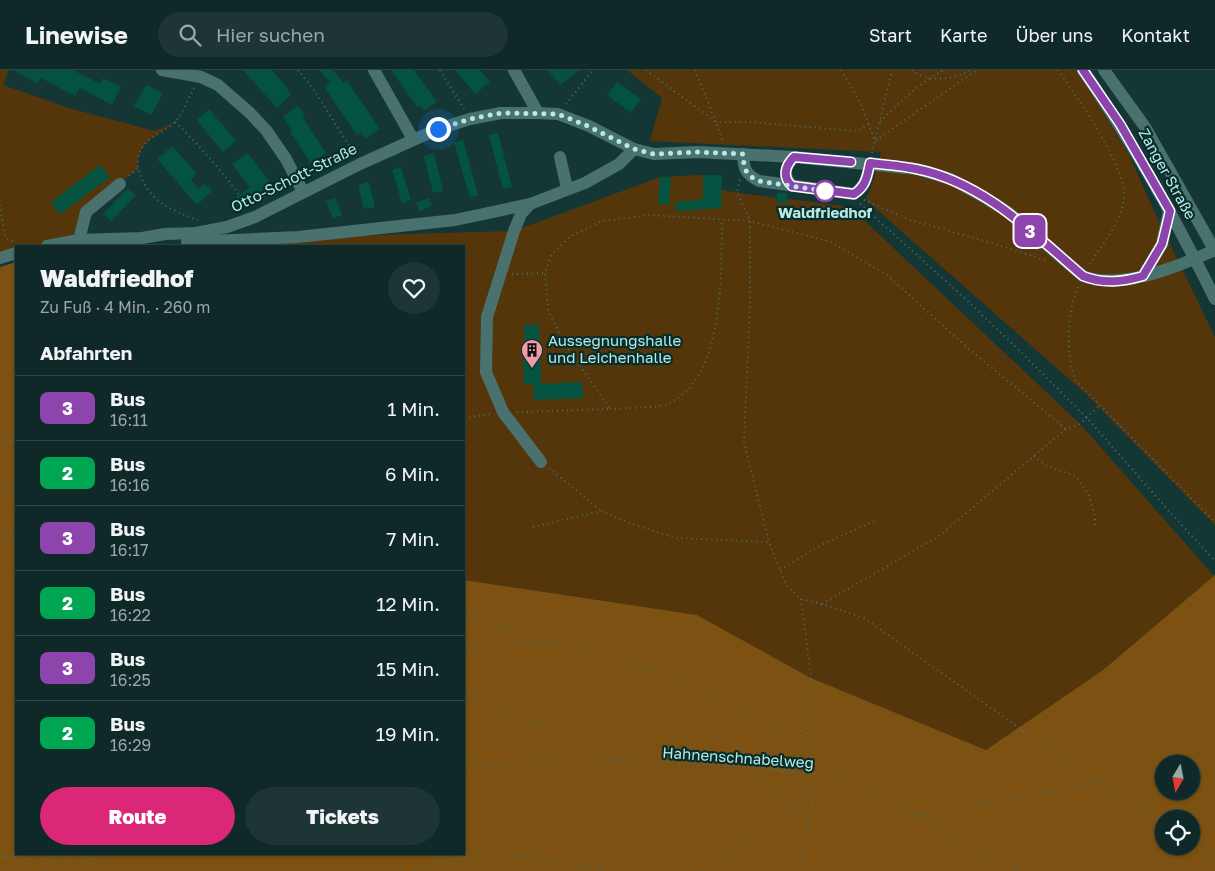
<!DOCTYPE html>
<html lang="de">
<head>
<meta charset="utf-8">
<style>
	:root { --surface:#0f2928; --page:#1d3534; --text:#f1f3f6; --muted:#9ba6a8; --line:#2f4545; --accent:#db2777 }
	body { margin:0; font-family:"Golos Text",sans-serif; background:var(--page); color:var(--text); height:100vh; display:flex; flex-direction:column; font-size:19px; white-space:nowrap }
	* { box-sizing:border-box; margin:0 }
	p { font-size:16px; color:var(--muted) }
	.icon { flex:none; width:28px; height:28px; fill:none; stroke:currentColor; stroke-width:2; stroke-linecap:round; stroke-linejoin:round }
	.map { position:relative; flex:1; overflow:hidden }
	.side { position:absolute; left:15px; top:175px; width:450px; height:610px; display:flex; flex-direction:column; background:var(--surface); border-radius:0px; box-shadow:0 1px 4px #0004,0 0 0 1px var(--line) }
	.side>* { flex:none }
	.badge { padding:0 10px; border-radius:8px; font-size:18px; line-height:32px }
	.needle { width:32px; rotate:190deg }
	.fabs { position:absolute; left:1155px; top:685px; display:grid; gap:10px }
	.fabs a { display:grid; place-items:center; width:45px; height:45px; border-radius:50%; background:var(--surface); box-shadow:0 1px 4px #0004,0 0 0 1px var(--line); font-size:25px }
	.you { position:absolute; width:25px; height:25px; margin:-12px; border:4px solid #fff; border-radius:50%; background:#1a73e8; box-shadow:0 0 0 8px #1a73e833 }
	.map>.badge { position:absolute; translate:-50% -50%; box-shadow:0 0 0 2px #fff }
	h2 { padding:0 25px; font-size:19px; line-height:45px }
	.round { display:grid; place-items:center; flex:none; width:52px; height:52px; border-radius:26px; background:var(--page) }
	.overview { display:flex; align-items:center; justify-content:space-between; height:85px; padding:0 25px }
	h1 { font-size:24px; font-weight:800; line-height:38px }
	.primary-button { display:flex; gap:10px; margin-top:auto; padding:10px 25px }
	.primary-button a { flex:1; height:58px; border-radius:30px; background:var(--accent); color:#fff; font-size:20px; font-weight:800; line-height:58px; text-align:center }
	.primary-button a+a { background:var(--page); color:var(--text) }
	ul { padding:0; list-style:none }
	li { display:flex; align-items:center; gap:15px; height:65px; padding:0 25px; border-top:1px solid var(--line) }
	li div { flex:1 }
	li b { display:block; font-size:19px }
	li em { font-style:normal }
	li .badge { min-width:55px; font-weight:700; text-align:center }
	header { display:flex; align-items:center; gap:30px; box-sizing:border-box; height:70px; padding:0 25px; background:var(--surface); border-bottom:1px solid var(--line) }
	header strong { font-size:24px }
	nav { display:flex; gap:28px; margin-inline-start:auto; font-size:18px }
	.search { width:350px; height:45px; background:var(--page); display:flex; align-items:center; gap:12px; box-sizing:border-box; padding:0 18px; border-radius:28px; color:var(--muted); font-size:19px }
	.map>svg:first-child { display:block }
	.green { fill:#55360b }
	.forest { fill:#7c5111; fill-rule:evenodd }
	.building { fill:#045240 }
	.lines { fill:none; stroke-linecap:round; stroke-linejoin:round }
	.path { stroke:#48706e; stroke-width:2; stroke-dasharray:1 4; stroke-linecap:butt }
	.minor { stroke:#49726f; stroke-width:12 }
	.line-casing { stroke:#fff; stroke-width:11 }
	.line { stroke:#8e44ad; stroke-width:8 }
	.walk { stroke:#b7e9e5; stroke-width:5; stroke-dasharray:0 9 }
	.stop-dot { fill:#fff; stroke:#8e44ad; stroke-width:2.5 }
	.labels { text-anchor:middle; stroke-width:4.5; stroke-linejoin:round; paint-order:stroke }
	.street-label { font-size:15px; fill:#b7e9e5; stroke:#082d2b }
	.stop-label { font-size:15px; font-weight:bold; fill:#b7e9e5; stroke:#082d2b }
	.poi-label { font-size:15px; fill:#b7e9e5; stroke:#082d2b; text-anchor:start }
</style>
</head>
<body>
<header>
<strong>Linewise</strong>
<div class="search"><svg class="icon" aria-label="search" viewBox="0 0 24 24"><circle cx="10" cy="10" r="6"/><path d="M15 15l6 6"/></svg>Hier suchen</div>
<nav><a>Start</a><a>Karte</a><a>Über uns</a><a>Kontakt</a></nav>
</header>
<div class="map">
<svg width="1215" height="801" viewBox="0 0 1215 801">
	<rect width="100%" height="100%" fill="#143736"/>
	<!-- green -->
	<g class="green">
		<path d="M0,0H9L3,15L72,39L155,61L175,52C157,65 136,73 138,98L86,142L72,166L34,176H16V181L0,185Z"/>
		<polygon points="627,0 1076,0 1083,9 1128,83 1155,143 1215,267 1215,455 1086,324 866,130 874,109 881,82 650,71 662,28"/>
		<polygon points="703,105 722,105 721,120 776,128 776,132 787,133 788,129 850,137 1080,354 1214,506 1103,600 986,680 811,608 697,545 464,510 464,176 208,176 376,165 514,161 660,107"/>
	</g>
	<!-- forest -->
	<path class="forest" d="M16,192V784H464V510L697,545L811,608L986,680L1103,600L1215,505V801H0V197ZM1164,694H1191V721H1164ZM1164,749H1191V776H1164Z"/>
	<!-- building -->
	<g class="building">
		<polygon points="14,0 73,0 100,14 103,8 121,17 112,35 80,18 75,26 41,8 37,14"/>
		<polygon points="243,0 272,0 285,15 291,25 277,38"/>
		<polygon points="319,0 333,0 343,13 347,11 380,59 366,69 361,62 357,65 324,17 330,12"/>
		<polygon points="391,0 414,0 437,32 424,41 420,35 417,37"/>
		<polygon points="455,0 480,0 490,12 475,24"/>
		<polygon points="548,0 579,0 560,15"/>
		<polygon points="617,12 641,29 631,43 607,25"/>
		<polygon points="146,15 163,23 151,45 134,36"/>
		<polygon points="298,36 305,46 303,48 326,83 311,93 290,62 292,61 283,47"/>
		<polygon points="209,39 236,71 223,82 197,50"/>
		<polygon points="498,63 512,117 503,119 489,65"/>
		<polygon points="463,70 478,125 470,128 454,72"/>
		<polygon points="172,76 197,104 191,109 198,119 205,114 212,121 197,135 157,89"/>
		<polygon points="248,83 271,114 236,139 230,131 250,118 232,94"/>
		<polygon points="434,83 443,121 433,123 424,86"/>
		<polygon points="100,95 110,107 60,144 51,132"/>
		<polygon points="401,97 411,130 402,133 392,100"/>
		<polygon points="703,105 722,105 721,138 675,141 676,132 703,129"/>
		<polygon points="660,107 671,107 669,135 658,134"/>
		<polygon points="369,112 375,137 364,139 358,115"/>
		<polygon points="128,118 136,125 111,151 103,144"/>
		<polygon points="777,122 788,124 787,133 776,132"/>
		<polygon points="335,128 342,145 333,148 326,131"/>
		<polygon points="429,128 432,136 419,141 416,133"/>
		<polygon points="524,255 539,255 541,314 582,312 583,328 534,330 533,314 524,314 523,286 525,286"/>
	</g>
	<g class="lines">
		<!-- path -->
		<g class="path">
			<polyline points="298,0 314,20 355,85"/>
			<polyline points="440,0 464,39"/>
			<polyline points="646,0 716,52 723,71"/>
			<polyline points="695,0 716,52 748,52 857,61 869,54"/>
			<polyline points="841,0 860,32 875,71 977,0"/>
			<path d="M912,0C927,13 954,10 970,0"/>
			<path d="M1058,0C1076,25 1130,102 1124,131C1119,155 1102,175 1089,195"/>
			<path d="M194,18C188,29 183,43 175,52C166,61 152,65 144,75C129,92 144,120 160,132C171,140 184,145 198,150"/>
			<polyline points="566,34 593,0"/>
			<path d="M175,52C202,78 226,106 248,137"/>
			<path d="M880,52C900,32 919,13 944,0"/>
			<polyline points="872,83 892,0"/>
			<polyline points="129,106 138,98"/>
			<polyline points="740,110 737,122 750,151 750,236 744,372 769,472"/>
			<polyline points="864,130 910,150 985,171 1045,190"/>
			<polyline points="860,134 958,222 1022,283 1087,348 1168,440 1215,491"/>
			<polyline points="0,135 5,167 14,172"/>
			<polyline points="512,204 545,203"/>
			<path d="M1078,217C1067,242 1065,286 1076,311L1215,452"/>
			<path d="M610,339C624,338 657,338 667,334C725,311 721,201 722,150"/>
			<polyline points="517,342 610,339 563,271 548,240 545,203 552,184 571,166 602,151 649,145 750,151 831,172 887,205 969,279 1066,359"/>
			<polyline points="464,348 492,344"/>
			<polyline points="0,370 16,370"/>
			<polyline points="1034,386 1047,396 1076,406 1089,425 1095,446 1095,457"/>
			<polyline points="549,398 601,441"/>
			<polyline points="0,420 16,407"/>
			<polyline points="533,457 601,441 635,455 676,468 769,472 786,515 801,529 822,534 864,548 1032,667 1164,754"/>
			<polyline points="0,467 16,464"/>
			<polyline points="780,500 823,474 877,450"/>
			<polyline points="801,529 811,608 806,668 809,703"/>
			<polyline points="822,534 939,466 1066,359 1080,354 1099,336"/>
			<polyline points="464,541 489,550 536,570 576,577 601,588 643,597 806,668"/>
			<polyline points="464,581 536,570"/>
			<polyline points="464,622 621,690"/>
			<polyline points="464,699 492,695 623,691 748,697 809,703 848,711 917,746 1018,801"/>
			<polyline points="785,699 795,712 814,725 799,801"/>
			<polyline points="791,734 814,725"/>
			<polyline points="794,738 809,751"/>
			<polyline points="917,746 1099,712"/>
			<polyline points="1191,773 1215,788"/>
			<polyline points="0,787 78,791 116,784"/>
			<polyline points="44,801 55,791 57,784"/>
			<polyline points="415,801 444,789 524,785 606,801"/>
			<polyline points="700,801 794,738 748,697"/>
		</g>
		<!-- minor -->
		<g class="minor">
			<polyline points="162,0 201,7 218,15 250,43 266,60 286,89 303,122"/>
			<polyline points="374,0 413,69"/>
			<polyline points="514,0 538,43"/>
			<path d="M1083,0C1133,73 1176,150 1215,229"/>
			<polyline points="1104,0 1145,57 1215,181"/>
			<path d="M743,84C744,99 745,104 759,111L854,124C866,116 867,107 870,93"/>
			<polyline points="560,87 567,118"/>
			<path d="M793,116C782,107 785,96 794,87"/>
			<polyline points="530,134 521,144 514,161 487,247 486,302 503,342 541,392"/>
			<polyline points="79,170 86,142 120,114"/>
			<polyline points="187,172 298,167 455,150 530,134 585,113 619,94 634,79"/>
			<path d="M47,176L79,170L142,168L165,164L196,163L227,157L255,147L360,94L438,59L470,49L501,43H538L558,44L589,56L634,79L654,84L697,82L794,87L917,99L951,109L984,127L1008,142L1083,206C1120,221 1180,196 1215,180"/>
			<polyline points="0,188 16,183"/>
			<polyline points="1143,206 1162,174 1169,141"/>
		</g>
	</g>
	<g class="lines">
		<!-- line casing -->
		<g class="line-casing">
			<path id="line" d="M851,92L794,87C785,96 782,107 792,116L854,124C866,116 867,107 870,93C885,95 901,96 916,99C983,112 1033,163 1083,206C1103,214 1122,212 1143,206L1162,174L1170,141L1120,54L1083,0"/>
		</g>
		<!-- line -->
		<use href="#line" class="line"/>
		<!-- walk -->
		<path class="walk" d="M438,59L470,49L501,43L558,44L588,56L634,79L654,84L698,82L743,84C744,99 745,104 758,111L825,121"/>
	</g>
	<!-- icons -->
	<defs>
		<g id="building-pin" transform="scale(1.125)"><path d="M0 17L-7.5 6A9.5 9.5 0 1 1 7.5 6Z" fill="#f39aa7" stroke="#082d2b"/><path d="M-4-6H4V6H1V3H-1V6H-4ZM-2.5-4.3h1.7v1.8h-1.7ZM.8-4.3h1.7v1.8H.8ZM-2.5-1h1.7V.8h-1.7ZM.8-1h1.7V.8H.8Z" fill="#111"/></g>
	</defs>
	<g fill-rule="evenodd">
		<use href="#building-pin" x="532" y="280"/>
	</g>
	<!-- markers -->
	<circle class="stop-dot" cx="825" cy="121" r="10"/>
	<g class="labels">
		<!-- street labels -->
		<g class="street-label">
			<text transform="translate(1167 104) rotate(61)" y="5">Zanger Straße</text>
			<text transform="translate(294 108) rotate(-26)" y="5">Otto-Schott-Straße</text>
			<text transform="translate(738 688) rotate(4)" y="5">Hahnenschnabelweg</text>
		</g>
		<!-- stop labels -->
		<g class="stop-label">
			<text x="825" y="148">Waldfriedhof</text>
		</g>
		<!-- poi labels -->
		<g class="poi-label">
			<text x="548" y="276">Aussegnungshalle<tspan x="548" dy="17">und Leichenhalle</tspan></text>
		</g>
	</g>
</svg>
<div class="fabs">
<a><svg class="needle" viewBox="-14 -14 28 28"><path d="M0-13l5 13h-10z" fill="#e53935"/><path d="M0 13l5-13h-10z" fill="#9ba6a8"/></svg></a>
<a><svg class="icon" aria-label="locate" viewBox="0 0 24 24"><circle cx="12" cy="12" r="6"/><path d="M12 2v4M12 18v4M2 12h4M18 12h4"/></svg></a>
</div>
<div class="you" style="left:438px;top:59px"></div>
<b class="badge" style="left:1030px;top:161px;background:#8e44ad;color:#fff">3</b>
<section class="side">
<div class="overview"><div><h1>Waldfriedhof</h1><p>Zu Fuß · 4 Min. · 260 m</p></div><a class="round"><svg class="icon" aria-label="heart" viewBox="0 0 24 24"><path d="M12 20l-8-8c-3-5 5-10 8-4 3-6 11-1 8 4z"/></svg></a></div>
<h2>Abfahrten</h2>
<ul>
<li><span class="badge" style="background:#8e44ad;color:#fff">3</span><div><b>Bus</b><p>16:11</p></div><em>1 Min.</em></li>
<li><span class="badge" style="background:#00a651;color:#fff">2</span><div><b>Bus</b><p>16:16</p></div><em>6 Min.</em></li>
<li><span class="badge" style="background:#8e44ad;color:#fff">3</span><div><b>Bus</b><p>16:17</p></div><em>7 Min.</em></li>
<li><span class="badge" style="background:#00a651;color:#fff">2</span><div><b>Bus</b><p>16:22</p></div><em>12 Min.</em></li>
<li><span class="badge" style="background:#8e44ad;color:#fff">3</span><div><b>Bus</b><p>16:25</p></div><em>15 Min.</em></li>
<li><span class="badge" style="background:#00a651;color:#fff">2</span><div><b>Bus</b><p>16:29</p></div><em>19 Min.</em></li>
</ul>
<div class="primary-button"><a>Route</a><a>Tickets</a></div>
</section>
</div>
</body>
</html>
